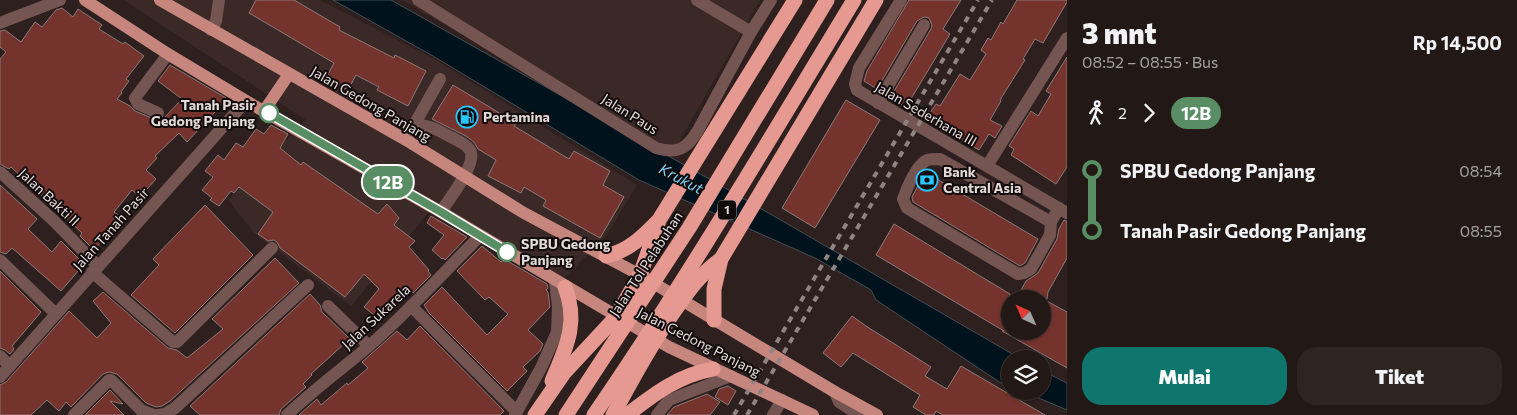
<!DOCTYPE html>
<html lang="id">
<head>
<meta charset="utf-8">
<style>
	:root { --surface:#221816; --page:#2e2523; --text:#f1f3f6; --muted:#a2a0a1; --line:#3f3735; --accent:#0f766e }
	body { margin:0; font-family:Commissioner,sans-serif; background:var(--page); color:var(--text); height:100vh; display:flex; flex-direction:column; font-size:19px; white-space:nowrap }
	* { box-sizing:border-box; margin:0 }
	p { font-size:16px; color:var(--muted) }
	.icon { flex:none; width:28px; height:28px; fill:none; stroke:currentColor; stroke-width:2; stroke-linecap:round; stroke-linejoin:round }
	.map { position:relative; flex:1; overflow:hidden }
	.panel { display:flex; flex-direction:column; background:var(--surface); width:450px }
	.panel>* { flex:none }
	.badge { padding:0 10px; border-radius:16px; font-size:18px; line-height:32px }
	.needle { width:32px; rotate:315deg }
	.controls { position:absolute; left:1001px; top:290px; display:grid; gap:10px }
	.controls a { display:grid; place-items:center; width:50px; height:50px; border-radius:50%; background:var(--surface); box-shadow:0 1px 4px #0004,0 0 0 1px var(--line); font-size:25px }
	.map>.badge { position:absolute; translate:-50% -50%; box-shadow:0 0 0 2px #fff }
	.legs { display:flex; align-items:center; gap:8px; height:55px; padding:0 15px; font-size:16px }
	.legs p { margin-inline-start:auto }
	.overview { display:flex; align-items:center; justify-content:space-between; height:85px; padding:0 15px }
	h1 { font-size:28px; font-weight:800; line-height:38px }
	.cta { display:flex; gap:10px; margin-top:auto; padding:10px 15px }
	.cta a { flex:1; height:58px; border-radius:20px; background:var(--accent); color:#fff; font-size:20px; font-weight:800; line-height:58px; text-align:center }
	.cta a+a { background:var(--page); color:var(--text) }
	ul { padding:0 15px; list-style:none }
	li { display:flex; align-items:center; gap:18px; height:60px; font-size:19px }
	li i { display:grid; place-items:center; width:8px; height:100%; margin:0 6px; background:currentColor }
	li i::after { content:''; width:12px; height:12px; margin:-6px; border:4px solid; border-radius:50%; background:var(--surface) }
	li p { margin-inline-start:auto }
	li:first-child i { background:linear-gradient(#0000 50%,currentColor 0) }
	li:last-child i { background:linear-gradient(currentColor 50%,#0000 0) }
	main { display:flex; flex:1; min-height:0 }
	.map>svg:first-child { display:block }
	.built { fill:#3b2927 }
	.water { fill:#00121c; stroke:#444e54 }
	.building { fill:#75332e; stroke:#8a7a78 }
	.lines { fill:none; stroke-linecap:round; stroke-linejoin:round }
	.minor { stroke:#755552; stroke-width:12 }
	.major { stroke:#c6867e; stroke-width:12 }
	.highway { stroke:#e69990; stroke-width:15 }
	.rail { stroke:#908483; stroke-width:4; stroke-dasharray:6 6; stroke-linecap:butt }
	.highway-bridge { stroke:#e69990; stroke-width:15 }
	.line-1-casing { stroke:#fff; stroke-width:11 }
	.line-1 { stroke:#598e64; stroke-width:8 }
	.stop-1-dot { fill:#fff; stroke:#598e64; stroke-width:2.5 }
	.labels { text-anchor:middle; stroke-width:4; stroke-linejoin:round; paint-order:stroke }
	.shield { fill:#110b0b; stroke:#a49b9a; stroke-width:1 }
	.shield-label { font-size:12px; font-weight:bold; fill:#e3d9d8 }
	.street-label { font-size:14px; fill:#e3d9d8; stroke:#110b0b }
	.stop-label { font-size:14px; font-weight:bold; fill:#e3d9d8; stroke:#110b0b; text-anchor:end }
	.poi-label { font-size:14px; font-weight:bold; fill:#e3d9d8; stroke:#110b0b; text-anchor:start }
	.water-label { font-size:15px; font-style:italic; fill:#7bd3f8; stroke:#110b0b }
</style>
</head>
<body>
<main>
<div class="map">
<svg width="1067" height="415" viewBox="0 0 1067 415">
	<rect width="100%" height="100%" fill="#2d201e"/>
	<!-- built -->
	<g class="built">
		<polygon points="124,0 320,0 436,60 637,185 606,236 556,286 433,207 351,306 254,233 228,200 306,120"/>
		<polygon points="402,0 760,0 671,156"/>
	</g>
	<!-- water -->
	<g class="water">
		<polygon points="333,0 391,0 727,189 1021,359 1010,359 1010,386 1001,383 876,300 871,290 815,258 639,180 433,56"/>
		<polygon points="1043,371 1067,383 1067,410 1022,391 1042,391"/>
	</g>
	<!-- building -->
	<g class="building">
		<polygon points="256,0 294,0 340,27 339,30 394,58 395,55 426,71 408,106 377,90 379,87 356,75 348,90 326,78 334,63 249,13"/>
		<polygon points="909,0 961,0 943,29 950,34 906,107 890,98 931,29 932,25 929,18 924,17 917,21 877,89 864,81 867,71"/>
		<polygon points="1017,0 1067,0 1067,2 1043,43 1035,39 1023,59 1025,60 1000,100 1001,101 990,120 1002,126 995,138 989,134 979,150 926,119 936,104 940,106 960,74 970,80 986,54 981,50 988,38 991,40 1001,22 1003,24"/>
		<polygon points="62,8 73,17 78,9 102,25 99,29 123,44 125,42 144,56 126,79 129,81 121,92 122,93 117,99 130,106 135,111 159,121 163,119 182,99 158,81 170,65 226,98 215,112 187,142 179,133 155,156 157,158 146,170 156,179 140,197 132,190 114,212 122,218 94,250 80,236 82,233 11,167 9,169 0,164 0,59 6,52 0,47 0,31 5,30 21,42 35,22 42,27 56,10"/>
		<polygon points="1067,57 1067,167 1056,184 1011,155 1014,149 1009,146 1031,111 1038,116 1051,94 1046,91"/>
		<polygon points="453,85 516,123 514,126 569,159 574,151 610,171 603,185 624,197 600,238 543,206 546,200 524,187 521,193 488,176 496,160 478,149 474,142 466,136 432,119"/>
		<polygon points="846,100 880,120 815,228 782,208"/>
		<polygon points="271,125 288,134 280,148 301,165 303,162 378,214 387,204 399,218 394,225 415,241 409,247 429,270 428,271 431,275 413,293 406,285 386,305 390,308 380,320 364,307 379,289 364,274 345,297 280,248 277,242 274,240 268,241 258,234 273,212 239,187 234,193 231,191 219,206 210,200 212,198 202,190 213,177 205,171 218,155 224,160 236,143 243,147 256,129 264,134"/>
		<polygon points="925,172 1038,239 1025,263 1020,266 913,202 912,197"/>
		<polygon points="0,185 37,219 28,229 52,252 61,241 84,264 61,291 12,248 6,254 0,252"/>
		<polygon points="205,205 253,255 175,333 131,295 159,265 153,259"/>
		<polygon points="431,216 467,237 445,260 443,258 442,259 432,250 444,235 427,223"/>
		<polygon points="1064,220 1067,221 1067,258 1048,292 1047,299 1043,299 1067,312 1067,368 1002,331 1004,331 876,255 894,224 1010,294 1010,331 1042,331 1042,299 1016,299 1026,281 1038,273 1057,239 1059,229"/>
		<polygon points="482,246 501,262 504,259 547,284 548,288 546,290 548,292 550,307 528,330 543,344 540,351 523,367 527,371 507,391 429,313 424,305 442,287 487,335 508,314 489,297 485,300 457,271"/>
		<polygon points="275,258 299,283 170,401 162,406 156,407 146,403 117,374 109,372 103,374 71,407 66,402 59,411 47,400 31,415 0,415 0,385 6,382 69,311 97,338 111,323 93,301 103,292 168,348 177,350 187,358 223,329 212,319"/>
		<polygon points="0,271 41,312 12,346 14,349 10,354 5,350 0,348"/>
		<polygon points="310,294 320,305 322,312 351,340 345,346 344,344 311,374 312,375 303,384 306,387 281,409 279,415 200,415 190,406"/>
		<polygon points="852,316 866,326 931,367 925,376 947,389 961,366 1045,415 943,415 936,411 934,415 926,415 913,407 920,395 853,353 841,367 823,353"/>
		<polygon points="420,326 504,411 500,415 299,415 317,399 321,405 347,383 348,385 368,368 362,362 397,331 407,340"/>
		<polygon points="728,386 736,391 728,405 715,397 719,389"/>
		<polygon points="110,390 123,404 110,401 124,415 85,415"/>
		<polygon points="707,394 720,402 710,415 667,415 674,407"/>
	</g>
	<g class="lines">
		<!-- minor -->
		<g class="minor">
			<path d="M418,0L656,148C676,154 686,150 697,132L751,32L771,0"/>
			<polyline points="697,0 751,32"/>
			<polyline points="901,0 859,68 855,84 857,90 1067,213"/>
			<polyline points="0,23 60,0"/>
			<polyline points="211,30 216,21 219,0"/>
			<polyline points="878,103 924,25"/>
			<polyline points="158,113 138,104 135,98 168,54"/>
			<polyline points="414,125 440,79"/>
			<path d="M406,140L414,125C428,124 438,130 451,137C457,140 466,144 470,150C478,164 448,200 441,212"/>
			<polyline points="987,166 1067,38"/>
			<polyline points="0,172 53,220 98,266"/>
			<path d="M1051,222L1050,235L1031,269L1024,273L1018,274L907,208L903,199C907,188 916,165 927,160C930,159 936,159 940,159L1051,222L1059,208"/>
			<polyline points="0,260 56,314"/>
			<polyline points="92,272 173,342 177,342 272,248"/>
			<polyline points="328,306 369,346"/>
			<polyline points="411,306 517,412"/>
			<polyline points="0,356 10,366"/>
			<polyline points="0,377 246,101"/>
			<polyline points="835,392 839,402 859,415"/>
			<polyline points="74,415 109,380 111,380 141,410 154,415"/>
			<polyline points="158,415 165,414 175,408 308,285"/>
			<path d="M287,415C313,390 342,369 369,346C408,312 443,273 480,236"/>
			<polyline points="515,415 541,368 557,332 558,307 555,281"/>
			<polyline points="657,415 669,400 731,376"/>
			<polyline points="773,415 782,400"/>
		</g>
		<!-- major -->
		<g class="major">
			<polyline points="85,0 168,54 246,101 441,212 669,347 813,415"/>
			<polyline points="160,0 406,140 524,213 640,275 835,392 877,415"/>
			<polyline points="264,111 289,74"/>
		</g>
		<!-- highway -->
		<g class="highway">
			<path d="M606,256C628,251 643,237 659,220L795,0"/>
			<polyline points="714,320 714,289 721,259 876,0"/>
			<path d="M552,381C566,348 579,323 565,287"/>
			<polyline points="535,415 564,373 616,317 640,275 658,224"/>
			<path d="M613,415C631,381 649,348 671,316C687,293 698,276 721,259"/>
			<path d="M627,415C654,394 679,375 713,369"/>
		</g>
		<!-- rail -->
		<g class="rail">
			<polyline points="734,415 978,0"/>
			<polyline points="747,415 992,0"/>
		</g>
		<!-- highway-bridge -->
		<g class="highway-bridge">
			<polyline points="566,415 689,228 827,0"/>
			<path d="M594,415C686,281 769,140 854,0"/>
		</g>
	</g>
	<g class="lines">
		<!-- line-1 casing -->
		<g class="line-1-casing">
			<polyline id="line-1" points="269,113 441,212 507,252"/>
		</g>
		<!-- line-1 -->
		<use href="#line-1" class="line-1"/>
	</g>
	<!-- icons -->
	<defs>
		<g id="fuel-ring" transform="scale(1.125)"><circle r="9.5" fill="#110b0b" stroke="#27c8ff" stroke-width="1.5"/><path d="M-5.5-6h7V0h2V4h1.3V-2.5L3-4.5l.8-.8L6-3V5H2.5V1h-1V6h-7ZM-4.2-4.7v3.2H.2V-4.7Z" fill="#27c8ff"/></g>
		<g id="bank-ring" transform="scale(1.125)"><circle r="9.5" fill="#110b0b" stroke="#27c8ff" stroke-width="1.5"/><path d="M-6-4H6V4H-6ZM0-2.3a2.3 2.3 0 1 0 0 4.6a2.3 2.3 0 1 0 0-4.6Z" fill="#27c8ff"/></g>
	</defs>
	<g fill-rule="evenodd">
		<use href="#fuel-ring" x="467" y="117"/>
		<use href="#bank-ring" x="927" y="180"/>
	</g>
	<!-- markers -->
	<g class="stop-1-dot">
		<circle cx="269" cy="113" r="9"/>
		<circle cx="507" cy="252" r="9"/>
	</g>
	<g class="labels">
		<!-- shield labels -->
		<rect class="shield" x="718" y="200.5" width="18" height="19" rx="4"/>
		<g class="shield-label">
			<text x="727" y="214">1</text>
		</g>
		<!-- street labels -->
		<g class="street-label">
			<text transform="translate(371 104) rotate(30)" y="5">Jalan Gedong Panjang</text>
			<text transform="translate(630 114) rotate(32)" y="5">Jalan Paus</text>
			<text transform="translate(926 114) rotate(30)" y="5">Jalan Sederhana III</text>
			<text transform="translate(49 197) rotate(43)" y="5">Jalan Bakti II</text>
			<text transform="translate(111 229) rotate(-48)" y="5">Jalan Tanah Pasir</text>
			<text transform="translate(646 264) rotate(-57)" y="5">Jalan Tol Pelabuhan</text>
			<text transform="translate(376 317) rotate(-43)" y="5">Jalan Sukarela</text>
			<text transform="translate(699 342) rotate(27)" y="5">Jalan Gedong Panjang</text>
		</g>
		<!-- stop labels -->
		<g class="stop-label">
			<text x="255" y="110">Tanah Pasir<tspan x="255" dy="16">Gedong Panjang</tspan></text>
			<text x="521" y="249" text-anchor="start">SPBU Gedong<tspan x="521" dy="16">Panjang</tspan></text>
		</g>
		<!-- poi labels -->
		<g class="poi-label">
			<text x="483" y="122">Pertamina</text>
			<text x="943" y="177">Bank<tspan x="943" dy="16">Central Asia</tspan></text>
		</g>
		<!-- water labels -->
		<g class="water-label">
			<text transform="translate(681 179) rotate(28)" y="5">Krukut</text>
		</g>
	</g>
</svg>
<div class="controls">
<a><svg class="needle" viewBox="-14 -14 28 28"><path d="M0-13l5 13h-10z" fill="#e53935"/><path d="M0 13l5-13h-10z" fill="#a2a0a1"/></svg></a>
<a><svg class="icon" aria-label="layers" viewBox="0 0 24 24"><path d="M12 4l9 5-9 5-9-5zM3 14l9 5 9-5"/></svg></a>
</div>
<b class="badge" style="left:388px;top:182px;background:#598e64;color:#fff">12B</b>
</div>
<section class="panel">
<div class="overview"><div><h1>3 mnt</h1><p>08:52 – 08:55 · Bus</p></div><b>Rp 14,500</b></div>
<div class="legs"><svg class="icon" aria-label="walk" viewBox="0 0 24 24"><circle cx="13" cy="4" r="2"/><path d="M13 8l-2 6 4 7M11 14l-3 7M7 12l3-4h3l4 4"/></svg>2<svg class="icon" aria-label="forward" viewBox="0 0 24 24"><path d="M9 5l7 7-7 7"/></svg><b class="badge" style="background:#598e64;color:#fff">12B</b></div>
<ul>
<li><i style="color:#598e64"></i><b>SPBU Gedong Panjang</b><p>08:54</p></li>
<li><i style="color:#598e64"></i><b>Tanah Pasir Gedong Panjang</b><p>08:55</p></li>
</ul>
<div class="cta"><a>Mulai</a><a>Tiket</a></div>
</section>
</main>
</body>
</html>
